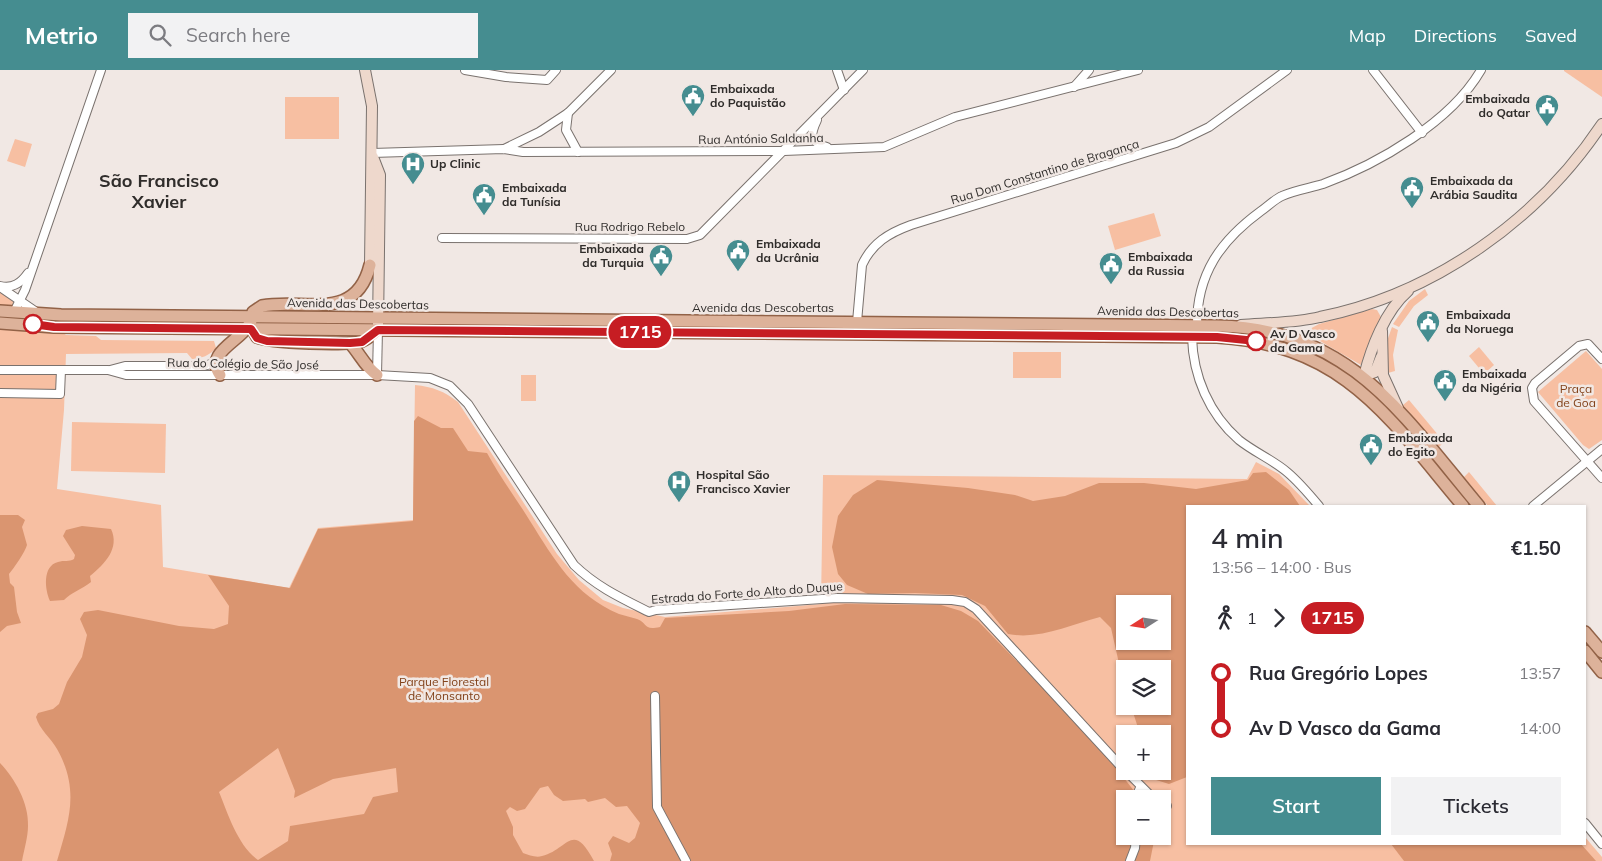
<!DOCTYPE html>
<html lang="en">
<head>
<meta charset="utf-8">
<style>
	:root { --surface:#fff; --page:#f2f2f3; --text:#2b2b33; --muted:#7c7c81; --accent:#458d90 }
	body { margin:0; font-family:Mulish,sans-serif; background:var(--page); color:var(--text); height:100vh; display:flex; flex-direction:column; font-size:19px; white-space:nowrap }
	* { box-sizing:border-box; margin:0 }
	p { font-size:16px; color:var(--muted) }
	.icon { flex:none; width:28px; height:28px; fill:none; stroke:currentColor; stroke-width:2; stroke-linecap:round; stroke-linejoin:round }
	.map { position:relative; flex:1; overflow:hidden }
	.drawer { position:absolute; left:1186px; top:435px; width:400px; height:340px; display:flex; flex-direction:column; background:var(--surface); border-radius:0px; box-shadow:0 1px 4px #0004 }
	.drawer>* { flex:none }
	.badge { padding:0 10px; border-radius:16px; font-size:18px; line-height:32px }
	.needle { width:32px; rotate:258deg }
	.controls { position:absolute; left:1116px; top:525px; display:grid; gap:10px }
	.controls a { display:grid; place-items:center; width:55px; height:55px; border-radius:0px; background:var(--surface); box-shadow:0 1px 4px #0004; font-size:25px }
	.map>.badge { position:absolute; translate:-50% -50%; box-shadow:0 0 0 2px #fff }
	.legs { display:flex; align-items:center; gap:8px; height:55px; padding:0 25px; font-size:16px }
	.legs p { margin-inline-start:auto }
	.summary { display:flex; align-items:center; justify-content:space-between; height:85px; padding:0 25px }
	h1 { font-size:28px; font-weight:600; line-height:38px }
	.cta { display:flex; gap:10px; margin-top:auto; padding:10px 25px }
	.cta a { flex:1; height:58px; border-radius:0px; background:var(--accent); color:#fff; font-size:20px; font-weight:600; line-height:58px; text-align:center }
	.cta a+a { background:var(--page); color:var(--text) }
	ul { padding:0 25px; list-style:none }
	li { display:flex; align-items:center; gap:18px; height:55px; font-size:19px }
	li i { display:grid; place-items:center; width:8px; height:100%; margin:0 6px; background:currentColor }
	li i::after { content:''; width:12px; height:12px; margin:-6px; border:4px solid; border-radius:50%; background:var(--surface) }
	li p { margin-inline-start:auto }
	li:first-child i { background:linear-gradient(#0000 50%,currentColor 0) }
	li:last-child i { background:linear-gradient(currentColor 50%,#0000 0) }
	header { display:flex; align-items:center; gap:30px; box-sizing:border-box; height:70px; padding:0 25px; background:var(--accent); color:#fff }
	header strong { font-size:24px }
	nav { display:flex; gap:28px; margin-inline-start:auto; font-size:18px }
	.search { width:350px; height:45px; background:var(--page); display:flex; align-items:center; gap:12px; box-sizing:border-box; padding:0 18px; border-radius:0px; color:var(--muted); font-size:19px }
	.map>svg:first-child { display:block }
	.green { fill:#f7bfa2; fill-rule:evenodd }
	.forest { fill:#da9570; fill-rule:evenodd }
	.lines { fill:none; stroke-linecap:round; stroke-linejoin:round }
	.street-casing { stroke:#7a726e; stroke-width:10 }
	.secondary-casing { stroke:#7a726e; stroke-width:12 }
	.primary-casing { stroke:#926247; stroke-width:14 }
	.street { stroke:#fff; stroke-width:8 }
	.secondary { stroke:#eed8cc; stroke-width:10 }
	.primary { stroke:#ddb29a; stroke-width:11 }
	.line-1-casing { stroke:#fff; stroke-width:11 }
	.line-1 { stroke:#c61d23; stroke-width:8 }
	.stop-1-dot { fill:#fff; stroke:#c61d23; stroke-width:2.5 }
	.labels { text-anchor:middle; stroke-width:5; stroke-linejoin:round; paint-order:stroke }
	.poi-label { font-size:12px; font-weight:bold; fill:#302d2b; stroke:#f1e8e4; text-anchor:start }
	.street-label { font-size:12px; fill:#302d2b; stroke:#f1e8e4 }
	.stop-label { font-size:12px; font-weight:bold; fill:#302d2b; stroke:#f1e8e4; text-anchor:start }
	.park-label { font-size:12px; fill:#83431b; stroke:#f1e8e4 }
	.district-label { font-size:18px; font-weight:bold; fill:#302d2b; stroke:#f1e8e4 }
</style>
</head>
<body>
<header>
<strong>Metrio</strong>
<div class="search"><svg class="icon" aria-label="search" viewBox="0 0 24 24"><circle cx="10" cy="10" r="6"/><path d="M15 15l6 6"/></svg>Search here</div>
<nav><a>Map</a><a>Directions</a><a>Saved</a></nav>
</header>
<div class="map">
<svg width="1602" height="791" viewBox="0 0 1602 791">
	<rect width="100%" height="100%" fill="#f1e8e4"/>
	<!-- green -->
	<g class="green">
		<polygon points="1564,0 1602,0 1602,27 1564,1"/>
		<rect x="285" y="27" width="54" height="42"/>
		<polygon points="15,69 32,74 25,97 7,91"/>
		<polygon points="1154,143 1161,166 1115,180 1108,156"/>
		<polygon points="1425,219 1428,225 1414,236 1399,257 1393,254 1409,231"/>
		<path d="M0,221L66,265L96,266L101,270L214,271L216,278C210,285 201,289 192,289L187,283L66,284L64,340L57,419L161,435L163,497L289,518L318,458L413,450L415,315C433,317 444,321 458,332L557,484L579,510L603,530L623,538L665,547L821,534L823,405L1247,409L1256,392L1279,404L1310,436H1188V774H1585V767L1602,787V791H0ZM1125,534H1162V571H1125ZM1125,599H1162V636H1125ZM1125,664H1162V701H1125ZM1125,729H1162V766H1125Z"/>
		<polygon points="1372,239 1377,240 1381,247 1361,295 1308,264 1308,260 1319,254"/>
		<polygon points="1392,257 1398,260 1393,285 1395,301 1388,303 1386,274"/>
		<polygon points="1479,277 1494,295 1484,304 1469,286"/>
		<polygon points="1586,281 1602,299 1602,370 1589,379 1583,375 1538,322"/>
		<rect x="1013" y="282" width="48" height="26"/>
		<rect x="521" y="305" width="15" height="26"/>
		<polygon points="1409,330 1444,372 1439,377 1403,335"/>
		<polygon points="72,352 166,354 165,403 71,401"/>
		<polygon points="1469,402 1497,436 1498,436 1488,436 1464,407"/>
	</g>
	<!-- forest -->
	<g class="forest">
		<path d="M418,346L441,358H453L468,381L487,383C500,407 516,428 530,451C554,489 574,525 619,544C625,546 631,547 637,549C648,553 643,561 660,557L665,548L789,541L845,534L941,535L961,541L978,551C1033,609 1093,665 1140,729H1125V766H1155L1150,791H610L612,784L608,773L613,766L629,773L635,768L640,753L627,736L616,737L605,728L588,732L585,729L563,731L554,725L548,716L540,718L525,739L517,741L510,737L506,741L513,757V765L523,783C529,785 536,788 542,786C568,780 572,750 594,791H57C69,750 80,720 57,679C51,668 39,659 36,647L38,643L53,639L59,634L67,612L82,587L87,565L80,549L84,542L98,540L179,556L214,559L228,554L229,536L208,505L290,518L318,459L413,451L414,351ZM278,678L295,721L294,728L333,709L396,698L398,722L373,727L364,744L290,756L288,771L258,790C238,776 228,744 219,722Z"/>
		<path d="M1266,402L1289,420L1300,436H1188L1187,707L1169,714L1153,709L1148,701H1162V664H1140L1131,636H1162V599H1125V620L1111,558L1100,547C1069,555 1040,570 1008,564L985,536L962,525L915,523L868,524L847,515L838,504L832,477L838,446L853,425L877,410L968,418L1015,425L1033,431L1065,426L1099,413H1144L1196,419L1248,410L1253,403ZM1125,534H1162V571H1125Z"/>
		<path d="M0,445H18L25,450L22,457L27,475C25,482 14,498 9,504L10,513L14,517L17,542L21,553L7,556L0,562Z"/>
		<path d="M82,456L111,459C120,478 105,494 90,506L91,512C82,519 72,522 64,530L50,531C45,520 42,496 58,492C64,490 69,492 74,489L75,485L63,466L66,460Z"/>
		<path d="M0,693C15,709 29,733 28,756C28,767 24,780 22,791H0Z"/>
		<polygon points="1391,774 1581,774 1596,791 1404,791"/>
	</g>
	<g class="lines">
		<!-- street casing -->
		<g class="street-casing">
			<g id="street">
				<polyline points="465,0 506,7 547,10 556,0"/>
				<polyline points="837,0 844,20"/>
				<polyline points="1373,0 1422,63"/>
				<polyline points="1074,17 1089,0"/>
				<polyline points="568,43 566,60 578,82"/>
				<path d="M817,50C810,65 809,72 827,77"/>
				<polyline points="504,79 539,62 568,43 611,0"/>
				<polyline points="372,83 504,79 523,82 784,81 884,77 955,47 1138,0"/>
				<polyline points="442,168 687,169 700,165 863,0"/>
				<path d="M0,216C13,219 21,213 28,203"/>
				<polyline points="0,217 35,241"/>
				<polyline points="14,242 25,220 101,0"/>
				<path d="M857,252L862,195C872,173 889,163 911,155L1176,73L1209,57L1287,0"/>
				<path d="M1197,255C1197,204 1220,171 1261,141C1268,136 1275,129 1282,126C1295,120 1310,118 1323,114C1378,94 1451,52 1481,0"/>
				<path d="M1192,267C1193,306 1209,344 1239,370C1254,382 1273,390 1287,402C1299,412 1309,424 1319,436"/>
				<polyline points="1602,289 1588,274 1579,276 1535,313 1532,318 1534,331 1602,408"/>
				<path d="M0,300H108L126,305H377L430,308L450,316L468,334L574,495C597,517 621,528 649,542L656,540L837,528L952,530L965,532L976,539L1125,701"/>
				<polyline points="110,300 125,296 203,296 215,293"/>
				<polyline points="377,305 378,260"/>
				<polyline points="0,323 60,324 61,300"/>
				<polyline points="1533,436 1602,379"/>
				<polyline points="655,626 657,737 686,791"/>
				<polyline points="1126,701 1154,729"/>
				<polyline points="1135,729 1140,718"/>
				<polyline points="1162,735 1167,736"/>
				<polyline points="1585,753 1602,774"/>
				<polyline points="1130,791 1135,778 1136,766"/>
			</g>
		</g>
		<!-- secondary casing -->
		<g class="secondary-casing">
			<g id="secondary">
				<polyline points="365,0 372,36 370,195"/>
				<polyline points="373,87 380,105 378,256"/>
				<path d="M1241,255C1267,253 1295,253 1320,247C1434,224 1538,150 1602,54"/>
				<polyline points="1382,261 1383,305 1398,338"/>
				<path d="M1381,287L1375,302L1364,306C1371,278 1385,241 1408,221"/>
			</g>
		</g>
		<!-- primary casing -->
		<g class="primary-casing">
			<g id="primary">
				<path d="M370,195C356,253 304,228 262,236L253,242L250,255L257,267C268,273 351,276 362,271C368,269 374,263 378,260"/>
				<path d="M0,241L61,245L1218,256C1349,258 1403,345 1479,436"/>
				<path d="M0,253L54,257L1217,267C1345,275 1388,347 1463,436"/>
				<path d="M350,273C360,284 365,297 377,305"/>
				<path d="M220,305C205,283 238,272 248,256"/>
				<polyline points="1585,562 1602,582"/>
				<polyline points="1585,581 1602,602"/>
			</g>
		</g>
		<!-- street -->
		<use href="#street" class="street"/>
		<!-- secondary -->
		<use href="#secondary" class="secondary"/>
		<!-- primary -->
		<use href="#primary" class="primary"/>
	</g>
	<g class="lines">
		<!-- line-1 casing -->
		<g class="line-1-casing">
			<polyline id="line-1" points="33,254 54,257 251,259 257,268 267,271 350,273 362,272 378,260 1217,267 1256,271"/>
		</g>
		<!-- line-1 -->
		<use href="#line-1" class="line-1"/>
	</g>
	<!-- icons -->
	<defs>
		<g id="civic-pin" transform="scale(1.25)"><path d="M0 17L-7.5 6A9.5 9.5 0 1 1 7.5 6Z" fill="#458d90" stroke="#f1e8e4"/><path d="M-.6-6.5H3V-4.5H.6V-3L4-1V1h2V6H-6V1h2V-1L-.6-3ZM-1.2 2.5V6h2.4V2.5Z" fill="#fff"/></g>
		<g id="hospital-pin" transform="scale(1.25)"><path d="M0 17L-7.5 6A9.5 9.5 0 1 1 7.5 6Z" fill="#458d90" stroke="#f1e8e4"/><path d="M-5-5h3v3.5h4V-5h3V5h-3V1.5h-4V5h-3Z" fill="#fff"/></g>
	</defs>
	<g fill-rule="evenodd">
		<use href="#civic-pin" x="693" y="26"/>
		<use href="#civic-pin" x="1547" y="36"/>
		<use href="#hospital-pin" x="413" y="94"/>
		<use href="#civic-pin" x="1412" y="118"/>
		<use href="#civic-pin" x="484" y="125"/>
		<use href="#civic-pin" x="738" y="181"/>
		<use href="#civic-pin" x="661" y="186"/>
		<use href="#civic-pin" x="1111" y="194"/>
		<use href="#civic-pin" x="1428" y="252"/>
		<use href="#civic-pin" x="1445" y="311"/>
		<use href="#civic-pin" x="1371" y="375"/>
		<use href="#hospital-pin" x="679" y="412"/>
	</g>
	<!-- markers -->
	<g class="stop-1-dot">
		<circle cx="33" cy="254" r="9"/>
		<circle cx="1256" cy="271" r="9"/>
	</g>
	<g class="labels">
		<!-- poi labels -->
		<g class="poi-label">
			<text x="710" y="23">Embaixada<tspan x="710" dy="14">do Paquistão</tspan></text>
			<text x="1530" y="33" text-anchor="end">Embaixada<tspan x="1530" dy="14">do Qatar</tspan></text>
			<text x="430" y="98">Up Clinic</text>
			<text x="1430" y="115">Embaixada da<tspan x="1430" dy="14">Arábia Saudita</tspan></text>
			<text x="502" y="122">Embaixada<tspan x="502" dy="14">da Tunísia</tspan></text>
			<text x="756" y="178">Embaixada<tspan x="756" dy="14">da Ucrânia</tspan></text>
			<text x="644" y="183" text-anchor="end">Embaixada<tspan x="644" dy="14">da Turquia</tspan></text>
			<text x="1128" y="191">Embaixada<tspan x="1128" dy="14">da Russia</tspan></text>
			<text x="1446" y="249">Embaixada<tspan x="1446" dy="14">da Noruega</tspan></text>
			<text x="1462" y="308">Embaixada<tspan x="1462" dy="14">da Nigéria</tspan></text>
			<text x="1388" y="372">Embaixada<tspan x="1388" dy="14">do Egito</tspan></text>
			<text x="696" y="409">Hospital São<tspan x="696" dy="14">Francisco Xavier</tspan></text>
		</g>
		<!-- street labels -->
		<g class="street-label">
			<text transform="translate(761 69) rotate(-1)" y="4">Rua António Saldanha</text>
			<text transform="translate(1045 102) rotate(-17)" y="4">Rua Dom Constantino de Bragança</text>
			<text x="630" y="161">Rua Rodrigo Rebelo</text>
			<text transform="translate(358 234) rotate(1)" y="4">Avenida das Descobertas</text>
			<text x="763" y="242">Avenida das Descobertas</text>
			<text transform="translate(1168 242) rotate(1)" y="4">Avenida das Descobertas</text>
			<text transform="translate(243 294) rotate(1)" y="4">Rua do Colégio de São José</text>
			<text transform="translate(747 523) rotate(-4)" y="4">Estrada do Forte do Alto do Duque</text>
		</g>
		<!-- stop labels -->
		<g class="stop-label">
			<text x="1270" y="268">Av D Vasco<tspan x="1270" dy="14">da Gama</tspan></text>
		</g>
		<!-- park labels -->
		<g class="park-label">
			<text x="1576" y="323">Praça<tspan x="1576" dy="14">de Goa</tspan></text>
			<text x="444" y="616">Parque Florestal<tspan x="444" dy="14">de Monsanto</tspan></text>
		</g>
		<!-- district labels -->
		<g class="district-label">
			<text x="159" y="117">São Francisco<tspan x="159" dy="21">Xavier</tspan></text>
		</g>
	</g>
</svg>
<div class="controls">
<a><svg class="needle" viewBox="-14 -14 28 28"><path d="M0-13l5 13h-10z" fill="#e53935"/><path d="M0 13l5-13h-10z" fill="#7c7c81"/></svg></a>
<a><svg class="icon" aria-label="layers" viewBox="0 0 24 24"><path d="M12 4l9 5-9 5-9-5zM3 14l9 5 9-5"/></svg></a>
<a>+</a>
<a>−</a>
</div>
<b class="badge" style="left:640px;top:262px;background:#c61d23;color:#fff">1715</b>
<section class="drawer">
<div class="summary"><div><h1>4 min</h1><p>13:56 – 14:00 · Bus</p></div><b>€1.50</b></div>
<div class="legs"><svg class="icon" aria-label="walk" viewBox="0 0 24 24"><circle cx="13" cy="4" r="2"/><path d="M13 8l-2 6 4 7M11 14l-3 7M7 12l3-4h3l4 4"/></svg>1<svg class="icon" aria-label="forward" viewBox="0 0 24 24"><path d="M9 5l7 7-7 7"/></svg><b class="badge" style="background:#c61d23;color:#fff">1715</b></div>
<ul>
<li><i style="color:#c61d23"></i><b>Rua Gregório Lopes</b><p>13:57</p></li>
<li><i style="color:#c61d23"></i><b>Av D Vasco da Gama</b><p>14:00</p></li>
</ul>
<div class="cta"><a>Start</a><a>Tickets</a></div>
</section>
</div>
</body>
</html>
